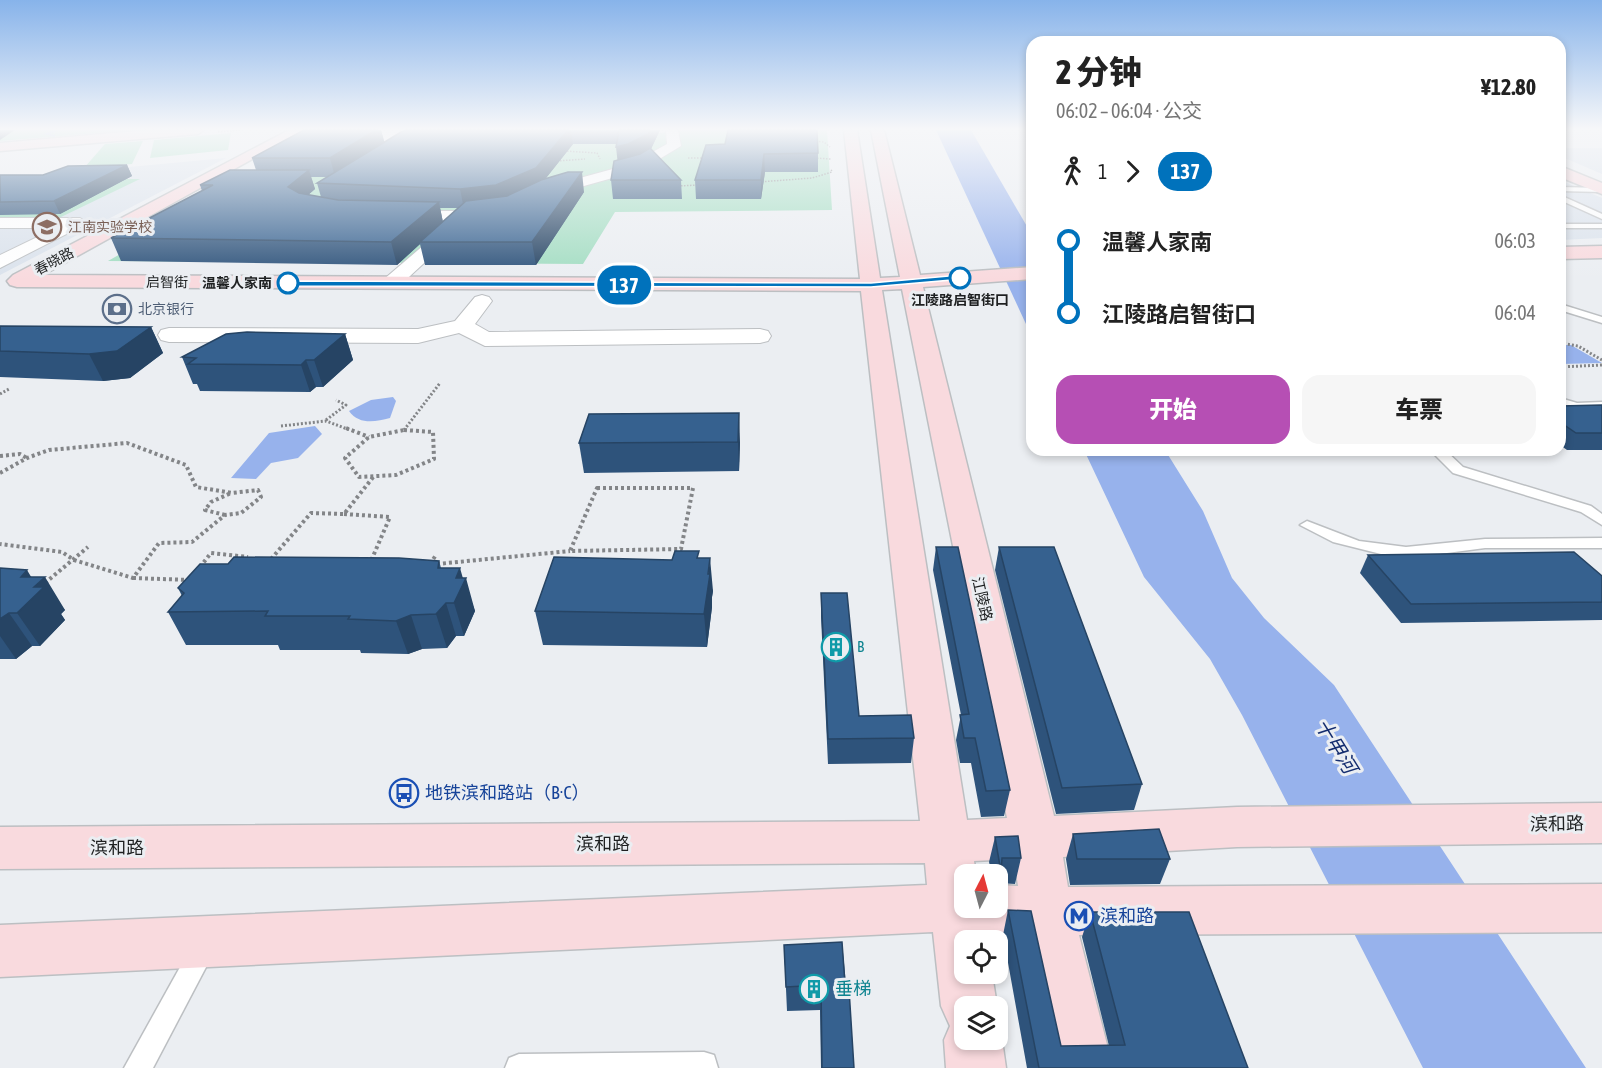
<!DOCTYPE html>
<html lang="zh">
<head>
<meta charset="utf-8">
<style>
	:root { --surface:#fff; --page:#f6f6f6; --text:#222; --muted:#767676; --accent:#b64fb4 }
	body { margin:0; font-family:"Asap Condensed","Noto Sans SC",sans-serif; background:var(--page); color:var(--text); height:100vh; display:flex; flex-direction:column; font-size:22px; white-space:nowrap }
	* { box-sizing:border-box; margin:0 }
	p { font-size:20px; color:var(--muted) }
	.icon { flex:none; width:33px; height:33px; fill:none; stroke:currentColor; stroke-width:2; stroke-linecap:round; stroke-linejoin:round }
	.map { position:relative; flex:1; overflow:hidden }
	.side { position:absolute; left:1026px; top:36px; width:540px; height:420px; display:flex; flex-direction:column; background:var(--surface); border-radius:18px; box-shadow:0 3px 9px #0003 }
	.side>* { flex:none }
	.badge { padding:0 12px; border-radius:20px; font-size:21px; line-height:39px }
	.needle { width:39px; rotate:6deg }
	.tools { position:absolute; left:954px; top:864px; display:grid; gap:12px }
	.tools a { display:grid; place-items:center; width:54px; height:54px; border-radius:12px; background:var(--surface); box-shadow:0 3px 9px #0003; font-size:30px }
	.map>.badge { position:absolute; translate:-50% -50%; box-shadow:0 0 0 3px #fff }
	.legs { display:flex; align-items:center; gap:9px; height:66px; padding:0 30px; font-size:20px }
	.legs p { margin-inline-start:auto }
	.headline { display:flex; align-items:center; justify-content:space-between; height:102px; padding:0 30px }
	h1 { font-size:33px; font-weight:800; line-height:45px }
	.cta { display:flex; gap:12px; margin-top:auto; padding:12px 30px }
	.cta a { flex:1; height:69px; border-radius:18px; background:var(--accent); color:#fff; font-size:24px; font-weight:800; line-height:69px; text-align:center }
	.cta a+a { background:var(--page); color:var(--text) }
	ul { padding:0 30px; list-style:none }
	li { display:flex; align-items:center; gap:21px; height:72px; font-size:22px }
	li i { display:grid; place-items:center; width:9px; height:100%; margin:0 8px; background:currentColor }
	li i::after { content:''; width:15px; height:15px; margin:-8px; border:4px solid; border-radius:50%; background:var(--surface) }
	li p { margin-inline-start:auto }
	li:first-child i { background:linear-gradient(#0000 50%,currentColor 0) }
	li:last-child i { background:linear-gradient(currentColor 50%,#0000 0) }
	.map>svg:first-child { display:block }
	.built { fill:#dae2ec }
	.green { fill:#a3ddc2 }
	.water { fill:#97b2ec }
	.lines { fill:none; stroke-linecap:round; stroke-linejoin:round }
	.stream { fill:#97b2ec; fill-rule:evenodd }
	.lane-casing { stroke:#bcbfc2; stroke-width:3 }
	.street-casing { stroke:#bcbfc2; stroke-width:2 }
	.secondary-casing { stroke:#bcbfc2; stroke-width:3 }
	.path-far2 { stroke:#838588; stroke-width:1.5; stroke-dasharray:1.5 1.5; stroke-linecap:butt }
	.path-far1 { stroke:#838588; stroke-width:3; stroke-dasharray:2 2; stroke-linecap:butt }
	.path { stroke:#838588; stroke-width:4; stroke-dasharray:3 3; stroke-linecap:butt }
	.lane { fill:#fff; fill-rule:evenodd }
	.street { fill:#fff; fill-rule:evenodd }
	.secondary { fill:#f9dade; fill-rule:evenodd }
	.wall { fill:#2e537b; fill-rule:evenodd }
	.shaded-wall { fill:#264464 }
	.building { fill:#36618f; stroke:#264464; stroke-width:1.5 }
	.line-1 { fill:#0072bc; stroke:#fff; stroke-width:1.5 }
	.stop-1-dot { fill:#fff; stroke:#0072bc; stroke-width:3 }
	.labels { text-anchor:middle; stroke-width:6; stroke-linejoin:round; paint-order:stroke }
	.far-education-label { font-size:14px; fill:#785e54; stroke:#ebeef2; text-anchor:start }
	.far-street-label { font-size:14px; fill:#1e2021; stroke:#ebeef2 }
	.far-stop-label { font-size:14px; font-weight:bold; fill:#1e2021; stroke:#ebeef2; text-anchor:end }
	.far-service-label { font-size:14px; fill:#4e5e75; stroke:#ebeef2; text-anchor:start }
	.street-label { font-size:15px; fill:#1e2021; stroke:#ebeef2 }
	.culture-label { font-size:15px; fill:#0d838f; stroke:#ebeef2; text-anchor:start }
	.near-transit-label { font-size:18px; fill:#164399; stroke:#ebeef2; text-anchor:start }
	.near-street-label { font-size:18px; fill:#1e2021; stroke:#ebeef2 }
	.near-culture-label { font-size:18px; fill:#0d838f; stroke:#ebeef2; text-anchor:start }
	.near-water-label { font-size:20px; font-style:italic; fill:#142d6f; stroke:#ebeef2 }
</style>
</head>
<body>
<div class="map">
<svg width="1602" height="1068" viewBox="0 0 1602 1068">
	<rect width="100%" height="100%" fill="#ebeef2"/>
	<!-- built -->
	<g class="built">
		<polygon points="1560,148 1602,148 1602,174 1560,156"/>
		<polygon points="226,158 0,275 0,179"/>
		<polygon points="1560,180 1602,198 1602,238 1560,240"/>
	</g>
	<!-- green -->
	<g class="green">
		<polygon points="0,130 135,130 0,141"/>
		<polygon points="620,130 660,133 684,130 827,130 832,210 615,212 583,264 108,261 314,144 399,144"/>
		<polygon points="231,133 228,150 150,158 154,140"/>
		<polygon points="143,141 132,164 84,168 105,144"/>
		<polygon points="82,179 140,179 61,217 0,218 0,205"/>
	</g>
	<!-- water -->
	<g class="water">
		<polygon points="936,130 971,130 1032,235 1032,337"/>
		<polygon points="1560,345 1571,345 1602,363 1560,364"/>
		<path d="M393,397L396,401L390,418C375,422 359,425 349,411L371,400Z"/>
		<polygon points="315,426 322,434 298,458 271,463 256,479 231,478 269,433"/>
		<polygon points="1084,450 1165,450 1203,511 1232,578 1264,618 1334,685 1586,1068 1423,1068 1242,715 1210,659 1144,577"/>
	</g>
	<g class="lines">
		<!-- stream -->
		<polygon class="stream" points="54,130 60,130 50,134 55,135 55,137 44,134"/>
		<!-- lane casing -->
		<g class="lane-casing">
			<g id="lane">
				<polygon points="1560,187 1602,188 1602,192 1560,191"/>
				<polygon points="1560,195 1602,214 1602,219 1560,200"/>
				<rect x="1560" y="224" width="42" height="4"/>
				<polygon points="1560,304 1602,317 1602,323 1560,310"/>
				<polygon points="1560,398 1577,403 1602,402 1602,410 1576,411 1560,406"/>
				<polygon points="1430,450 1445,450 1463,467 1591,506 1602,514 1602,525 1581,512 1453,473"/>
				<polygon points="1307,521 1359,541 1406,547 1485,539 1602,538 1602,548 1485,548 1424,556 1389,556 1333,542 1300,525"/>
				<polygon points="203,938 212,942 215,950 153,1068 124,1068 194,942"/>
				<polygon points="704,1052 714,1055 718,1068 505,1068 509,1058 519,1054"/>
			</g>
		</g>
		<!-- street casing -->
		<g class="street-casing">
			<g id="street">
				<polygon points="666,130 678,130 681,146 641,170 541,198 533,193 536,190 631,164 667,144"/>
				<polygon points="493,208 501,213 499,216 458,221 463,225 461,229 397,288 383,288 380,284 383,280 452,221 399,219 393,217 391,214 393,211 464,211"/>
				<polygon points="0,218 80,218 88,223 0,268 0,255 56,228 0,228"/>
				<polygon points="482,295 489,297 492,301 475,324 489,332 760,329 768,331 771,336 768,341 760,343 485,346 459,333 418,343 169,342 161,340 158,335 161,330 169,328 418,329 455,321 475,297"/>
			</g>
		</g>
		<!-- secondary casing -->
		<g class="secondary-casing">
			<g id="secondary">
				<polygon points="148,130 204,130 198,134 0,151 0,143"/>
				<path d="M289,130H305L43,275L860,279L844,130H857L880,278L900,277L871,130H884L920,275L1032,267V279L923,287L1054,816L1237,807L1602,803V843L1237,847L1063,857L1068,887L1602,884V932L1079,935L1113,1068H1053L1026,934L985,932L987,940H964V974H992L997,1006H964V1040H998V1029L1002,1040L1006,1068H946L944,1040L950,1026L941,1006L933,932L0,977V925L927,885L925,863L0,869V827L920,821L861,291L17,287L10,285L7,281L13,275ZM902,289L1007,818L967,820L882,290ZM1014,859L1018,886L998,885V908H964V874H976L974,861Z"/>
				<polygon points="1560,166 1602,183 1602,194 1560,177"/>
				<polygon points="1602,246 1602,258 1560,259 1560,247"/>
			</g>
		</g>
		<!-- path-far2 -->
		<g class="path-far2">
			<polyline points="218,132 240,130"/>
			<polyline points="813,141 824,142 830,147"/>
			<polyline points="564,151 597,153 600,159"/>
			<polyline points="688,158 704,158"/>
			<polyline points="814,158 831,159"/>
			<polyline points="557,161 585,159"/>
			<polyline points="759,182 812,178 832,172 831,169"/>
			<polyline points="678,186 698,185"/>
		</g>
		<!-- path-far1 -->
		<g class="path-far1">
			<polyline points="1560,343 1578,346 1602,360"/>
			<polyline points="1560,367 1602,365"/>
			<polyline points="0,394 9,389"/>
			<polyline points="326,420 346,405 336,400"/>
			<polyline points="281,426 326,421 350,430"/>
			<polyline points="404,430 440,383"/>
		</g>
		<!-- path -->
		<g class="path">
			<polyline points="346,428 369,437"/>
			<polygon points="404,430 433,432 434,459 396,475 359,477 345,458 369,437"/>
			<polyline points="0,456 20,454 27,458"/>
			<polyline points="0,473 27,458 49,450 127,443 186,465 196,487 232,493 258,490 261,497 241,513 225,515 192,542 159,543 133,578 74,560 62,552 0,544"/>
			<polygon points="597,488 693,488 681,549 570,551"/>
			<polyline points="344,514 390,517 371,561"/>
			<polyline points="225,515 205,510 211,502 231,493"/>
			<polyline points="271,559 311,513 344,514 374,476"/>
			<polyline points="430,564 436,555"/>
			<polyline points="437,564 570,551"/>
			<polyline points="200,567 211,553 248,557"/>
			<polyline points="133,578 190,580"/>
			<polyline points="45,583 88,547"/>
		</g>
		<!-- lane -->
		<use href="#lane" class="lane"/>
		<!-- street -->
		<use href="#street" class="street"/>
		<!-- secondary -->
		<use href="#secondary" class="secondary"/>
	</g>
	<!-- wall -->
	<g class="wall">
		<path d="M304,130H381L384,142L406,130H660L651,149L681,180L682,199H613L611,180L618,160L617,144H573L546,178L584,192L536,265H425L420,244L397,265L121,261L111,238L202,191L200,185L256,170L252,158ZM311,177H328L317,183L321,197L308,195L315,189ZM440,208H458L443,222Z"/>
		<polygon points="706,145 818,153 818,172 765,172 761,199 696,199 695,180"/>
		<polygon points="127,165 132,176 60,214 0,215 0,175 43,175"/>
		<polygon points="0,326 151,327 163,353 130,378 103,381 0,377"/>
		<polygon points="345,334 353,360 323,387 316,387 310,392 200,391 197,384 193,384 182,357"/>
		<polygon points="1602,405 1602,450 1567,450 1560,445 1560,406"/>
		<polygon points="740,442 739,471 584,473 579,443"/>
		<polygon points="936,547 1010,790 1004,816 981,817 971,763 960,763 956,740 961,715 933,570"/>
		<polygon points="999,547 1142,784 1134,810 1056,814 995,570"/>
		<polygon points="1368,555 1602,576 1602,620 1401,623 1360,573"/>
		<polygon points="699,558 713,591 712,597 712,607 707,647 543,645 535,611 672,560"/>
		<polygon points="439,561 441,568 463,578 475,611 464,636 456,636 447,648 422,649 408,654 361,653 360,650 280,650 278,645 186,645 168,612 182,596 178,588"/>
		<polygon points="0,568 32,577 65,610 61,614 65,620 40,646 32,646 16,659 0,659"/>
		<polygon points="821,593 859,716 914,738 911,763 828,764 821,617"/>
		<polygon points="1073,834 1170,859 1160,884 1070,885 1066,859"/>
		<polygon points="995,837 1021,858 1015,884 999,883 998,889 998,874 992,874 989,862"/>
		<polygon points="1008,910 1061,1046 1109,1046 1082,937 1090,912 1248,1068 1027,1068 1003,935"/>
		<polygon points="842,942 854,1068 821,1068 820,1010 787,1011 784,945"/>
	</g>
	<!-- shaded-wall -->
	<g class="shaded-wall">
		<polygon points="0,130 15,130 0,140"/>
		<polygon points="376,130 381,130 385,144 335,177 330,158"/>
		<polygon points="568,130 571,130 573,144 539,187 464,209 460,189"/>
		<polygon points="650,130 660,130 650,151 618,165 616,147"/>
		<polygon points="764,154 765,172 761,199 761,180"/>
		<polygon points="127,165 132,176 60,214 54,201"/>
		<polygon points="309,170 315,189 294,207 288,187"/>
		<polygon points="582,172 584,192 536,265 532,242"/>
		<polygon points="439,202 443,223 420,242 420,244 397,265 391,242"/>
		<polygon points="151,327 163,353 130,378 103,381 89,354"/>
		<polygon points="345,334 353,360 323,387 314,360"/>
		<polygon points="306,360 316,387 310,392 301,365"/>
		<polygon points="739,413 740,442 739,471 738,442"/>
		<polygon points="710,558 713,591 712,597 712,607 707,647 704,614"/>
		<polygon points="460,568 464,582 466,578 475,611 464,636 454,603 456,578"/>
		<polygon points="27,570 36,585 45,577 65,610 61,614 65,620 40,646 17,613 21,577"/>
		<polygon points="446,603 456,636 447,648 436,614"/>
		<polygon points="9,613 32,646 16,659 0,636 0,619"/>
		<polygon points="411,615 422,649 408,654 396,621"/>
	</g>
	<!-- building -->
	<g class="building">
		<polygon points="304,130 376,130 330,158 252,158"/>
		<polygon points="406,130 568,130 536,168 496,185 460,189 317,183 401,132"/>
		<polygon points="619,130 650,130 648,134 628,144 616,147"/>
		<polygon points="728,130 817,130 818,153 764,154 761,180 695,180 706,145 725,144"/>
		<polygon points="650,148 681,180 611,180 614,161 640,154"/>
		<polygon points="127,165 54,201 0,202 0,175 43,175 68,166"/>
		<polygon points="230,170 309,170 288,187 299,193 338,200 439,202 391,242 111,238 213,185 200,185"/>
		<polygon points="568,172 582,172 532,242 420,242 466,201 507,196 541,180"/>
		<polygon points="0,326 151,327 117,351 89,354 0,351"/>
		<polygon points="247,332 345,334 314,360 306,360 301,365 188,364 196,358 182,357 226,334"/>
		<polygon points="1602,405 1602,433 1576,433 1560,422 1560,406"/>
		<polygon points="739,413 738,442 579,443 589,414"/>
		<polygon points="936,547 958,547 1010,790 986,791 975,738 964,738 960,715 969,714"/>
		<polygon points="999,547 1054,547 1142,784 1062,788"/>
		<polygon points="675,551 699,551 697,558 710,558 708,574 710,574 704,614 535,611 554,557 672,560"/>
		<polygon points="1574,552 1602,576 1602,602 1411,604 1368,555"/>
		<polygon points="234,557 399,558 439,561 438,568 460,568 456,578 466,578 454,603 446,603 436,614 411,615 396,621 348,619 350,616 265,616 268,611 168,612 184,593 178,588 200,564 228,564"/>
		<polygon points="0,568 27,570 21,577 45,577 34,587 44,587 17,613 9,613 0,619"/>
		<polygon points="821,593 847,593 859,716 911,715 914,738 828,739"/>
		<polygon points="1159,829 1170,859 1077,859 1073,834"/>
		<polygon points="1018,836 1021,858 1002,858 1001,872 995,837"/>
		<polygon points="1008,910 1031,911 1061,1046 1125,1045 1090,912 1189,912 1248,1068 1039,1068"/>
		<polygon points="842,942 845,984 849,989 854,1068 822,1068 821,985 786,987 784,945"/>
	</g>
	<!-- sky -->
	<linearGradient id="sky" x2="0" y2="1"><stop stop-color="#87b3ea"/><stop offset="0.46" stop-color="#f6f7f9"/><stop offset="1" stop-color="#f6f7f9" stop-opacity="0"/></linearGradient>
	<rect width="1602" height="280" fill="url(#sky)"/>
	<!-- line-1 -->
	<polygon class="line-1" points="960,275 963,279 871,287 288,286 284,283 288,281 871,283"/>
	<!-- icons -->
	<defs>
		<g id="school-ring" transform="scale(1.5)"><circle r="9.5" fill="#ebeef2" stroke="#8d6e63" stroke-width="1.5"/><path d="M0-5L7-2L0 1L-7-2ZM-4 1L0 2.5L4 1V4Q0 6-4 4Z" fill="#8d6e63"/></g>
		<g id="bank-ring" transform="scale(1.5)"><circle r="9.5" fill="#ebeef2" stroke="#5c6f8a" stroke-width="1.5"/><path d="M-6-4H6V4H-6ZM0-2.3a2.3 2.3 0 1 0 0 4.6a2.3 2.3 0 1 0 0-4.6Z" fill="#5c6f8a"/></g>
		<g id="building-ring" transform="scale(1.5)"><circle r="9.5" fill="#ebeef2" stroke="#0f9aa8" stroke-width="1.5"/><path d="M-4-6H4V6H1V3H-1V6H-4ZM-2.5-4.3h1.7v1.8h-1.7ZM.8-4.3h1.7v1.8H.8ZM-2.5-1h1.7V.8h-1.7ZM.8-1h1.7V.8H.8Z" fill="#0f9aa8"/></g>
		<g id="bus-ring" transform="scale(1.5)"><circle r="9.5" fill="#ebeef2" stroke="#1a4fb4" stroke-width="1.5"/><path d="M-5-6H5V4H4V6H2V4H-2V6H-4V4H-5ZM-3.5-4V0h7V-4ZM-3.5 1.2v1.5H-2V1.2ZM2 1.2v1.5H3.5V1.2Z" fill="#1a4fb4"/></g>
		<g id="metro-ring" transform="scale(1.5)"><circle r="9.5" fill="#ebeef2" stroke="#1a4fb4" stroke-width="1.5"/><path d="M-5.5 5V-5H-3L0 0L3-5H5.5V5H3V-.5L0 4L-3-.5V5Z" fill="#1a4fb4"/></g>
	</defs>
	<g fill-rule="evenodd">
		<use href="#school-ring" x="47" y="227"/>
		<use href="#bank-ring" x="117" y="309"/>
		<use href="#building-ring" x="836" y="647"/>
		<use href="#bus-ring" x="404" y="793"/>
		<use href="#metro-ring" x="1079" y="916"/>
		<use href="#building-ring" x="814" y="989"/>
	</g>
	<!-- markers -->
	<g class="stop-1-dot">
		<circle cx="960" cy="278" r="10"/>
		<circle cx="288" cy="283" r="10"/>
	</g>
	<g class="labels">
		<!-- far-education labels -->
		<g class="far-education-label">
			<text x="68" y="232">江南实验学校</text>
		</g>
		<!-- far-street labels -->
		<g class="far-street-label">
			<text transform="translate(54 261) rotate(-28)" y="5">春晓路</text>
			<text transform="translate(167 282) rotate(1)" y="5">启智街</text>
		</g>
		<!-- far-stop labels -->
		<g class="far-stop-label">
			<text x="272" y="288">温馨人家南</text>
			<text x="960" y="305" text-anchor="middle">江陵路启智街口</text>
		</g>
		<!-- far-service labels -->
		<g class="far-service-label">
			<text x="138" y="314">北京银行</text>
		</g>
		<!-- street labels -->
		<g class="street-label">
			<text transform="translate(982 599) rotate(77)" y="5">江陵路</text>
		</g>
		<!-- culture labels -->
		<g class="culture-label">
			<text x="857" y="652">B</text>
		</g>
		<!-- near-transit labels -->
		<g class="near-transit-label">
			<text x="425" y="799">地铁滨和路站（B·C）</text>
			<text x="1100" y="922">滨和路</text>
		</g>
		<!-- near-street labels -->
		<g class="near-street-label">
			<text transform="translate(1557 824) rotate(-1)" y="6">滨和路</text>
			<text x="603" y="850">滨和路</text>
			<text x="117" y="854">滨和路</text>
		</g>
		<!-- near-culture labels -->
		<g class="near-culture-label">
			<text x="835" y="995">垂梯</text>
		</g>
		<!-- near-water labels -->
		<g class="near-water-label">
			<text transform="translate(1336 746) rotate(58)" y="7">十甲河</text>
		</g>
	</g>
</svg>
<div class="tools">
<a><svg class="needle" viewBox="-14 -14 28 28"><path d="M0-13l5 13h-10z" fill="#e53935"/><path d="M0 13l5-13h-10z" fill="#767676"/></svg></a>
<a><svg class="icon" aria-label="locate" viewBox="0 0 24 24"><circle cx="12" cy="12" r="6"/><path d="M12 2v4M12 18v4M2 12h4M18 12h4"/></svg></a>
<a><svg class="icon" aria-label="layers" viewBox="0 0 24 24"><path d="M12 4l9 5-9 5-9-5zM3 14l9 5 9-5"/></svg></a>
</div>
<b class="badge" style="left:624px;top:285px;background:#0072bc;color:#fff">137</b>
<section class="side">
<div class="headline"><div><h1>2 分钟</h1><p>06:02 – 06:04 · 公交</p></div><b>¥12.80</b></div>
<div class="legs"><svg class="icon" aria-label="walk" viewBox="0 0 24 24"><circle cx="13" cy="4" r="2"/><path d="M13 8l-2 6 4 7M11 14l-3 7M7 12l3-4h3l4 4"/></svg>1<svg class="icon" aria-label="forward" viewBox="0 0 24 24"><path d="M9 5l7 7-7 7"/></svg><b class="badge" style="background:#0072bc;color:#fff">137</b></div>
<ul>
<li><i style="color:#0072bc"></i><b>温馨人家南</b><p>06:03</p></li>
<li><i style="color:#0072bc"></i><b>江陵路启智街口</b><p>06:04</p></li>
</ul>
<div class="cta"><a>开始</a><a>车票</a></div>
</section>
</div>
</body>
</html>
